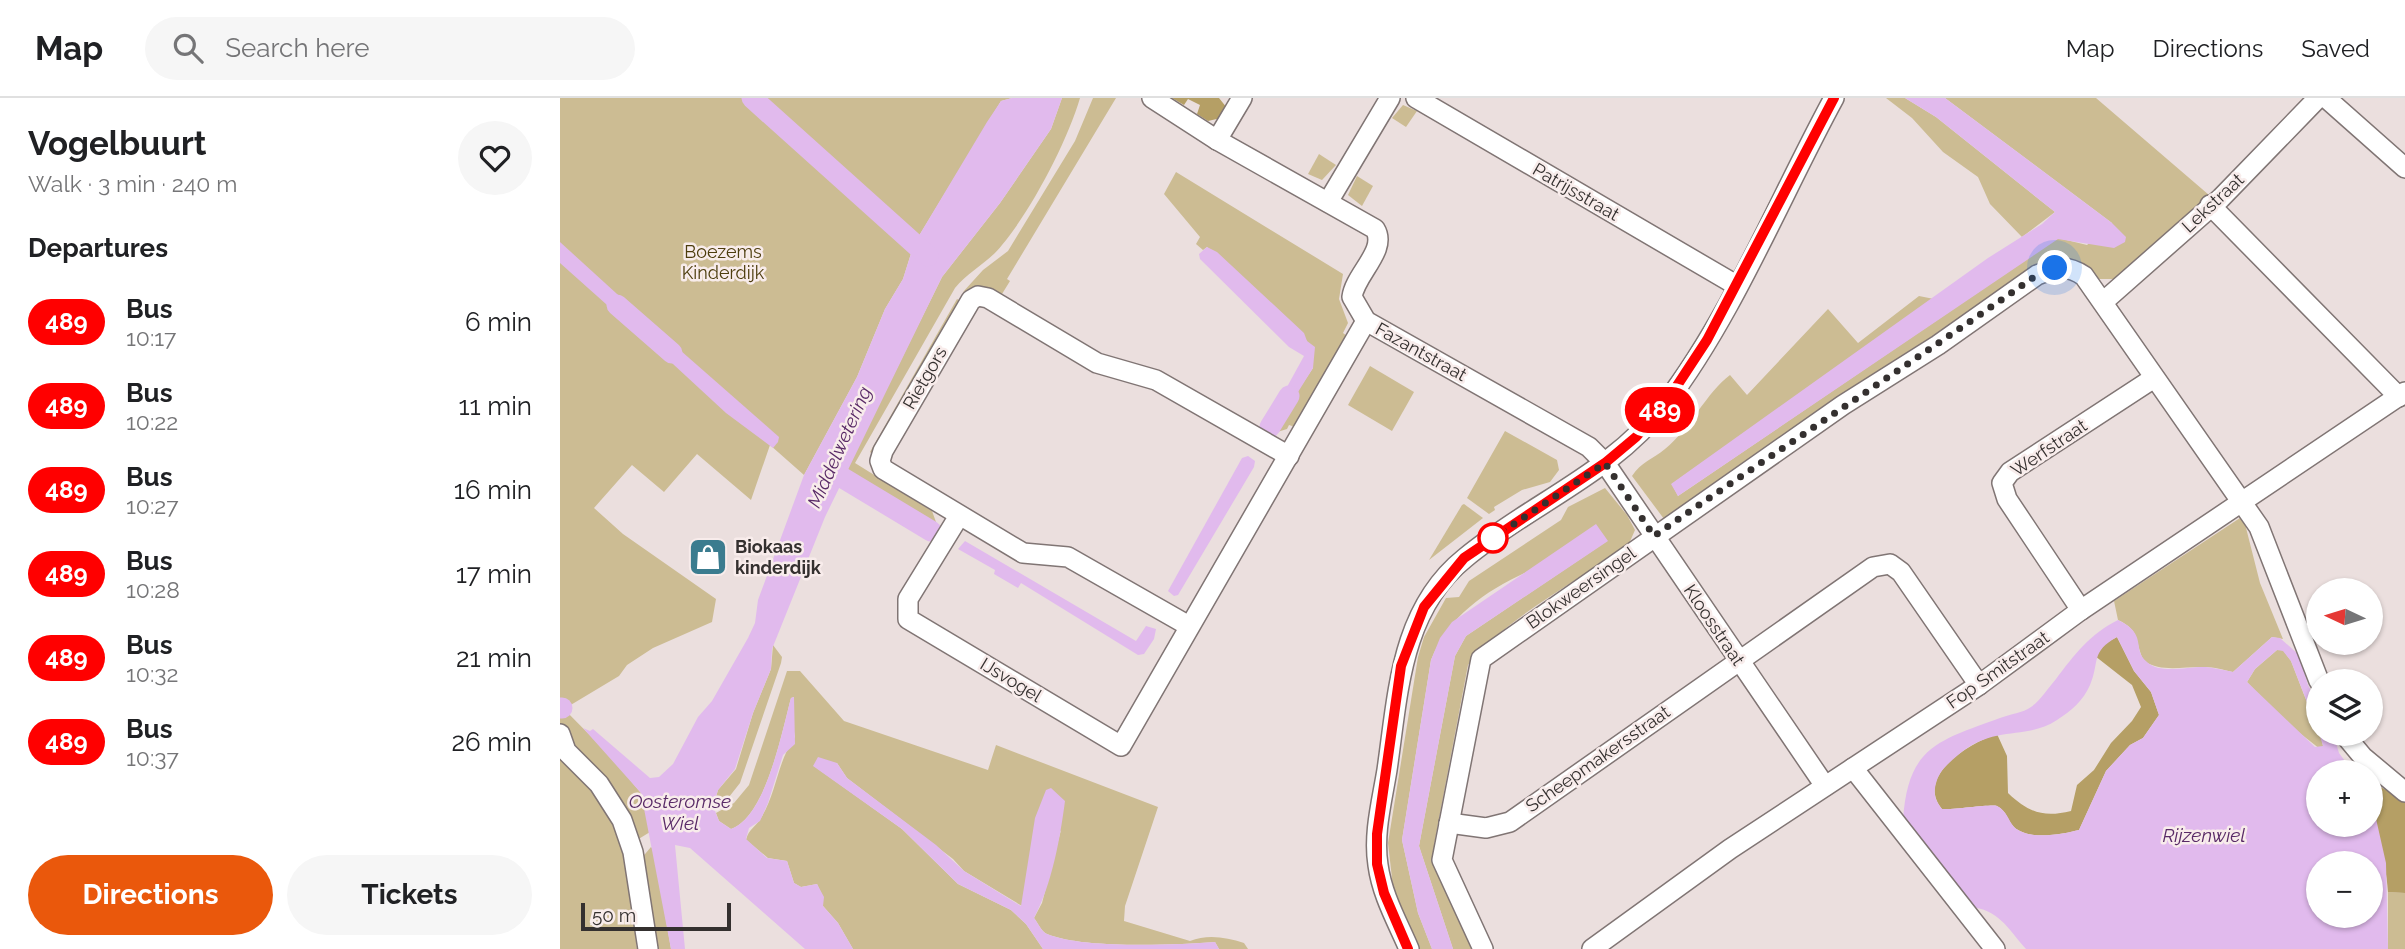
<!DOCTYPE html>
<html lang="en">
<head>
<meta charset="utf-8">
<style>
	:root { --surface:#fff; --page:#f6f6f6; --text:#202124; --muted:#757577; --line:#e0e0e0; --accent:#ea580c }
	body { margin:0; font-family:Raleway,sans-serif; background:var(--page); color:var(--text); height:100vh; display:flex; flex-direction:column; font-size:26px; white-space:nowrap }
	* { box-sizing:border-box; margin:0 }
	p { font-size:23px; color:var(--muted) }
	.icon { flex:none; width:38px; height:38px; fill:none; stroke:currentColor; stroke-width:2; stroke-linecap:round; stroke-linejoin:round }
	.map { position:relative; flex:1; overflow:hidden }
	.panel { display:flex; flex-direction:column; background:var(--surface); width:560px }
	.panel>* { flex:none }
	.badge { padding:0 14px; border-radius:23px; font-size:24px; line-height:46px }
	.needle { width:46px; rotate:274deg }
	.controls { position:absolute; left:1746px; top:480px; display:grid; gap:14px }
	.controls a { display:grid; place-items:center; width:77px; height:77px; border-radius:50%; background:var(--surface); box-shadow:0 2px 5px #0004; font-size:35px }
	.scale { position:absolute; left:21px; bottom:18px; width:150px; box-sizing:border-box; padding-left:7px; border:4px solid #34302f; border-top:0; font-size:19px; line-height:24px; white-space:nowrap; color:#34302f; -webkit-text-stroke:5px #f8eceb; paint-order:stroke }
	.you { position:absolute; width:35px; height:35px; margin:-18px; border:5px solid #fff; border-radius:50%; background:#1a73e8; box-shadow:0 0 0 10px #1a73e833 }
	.map>.badge { position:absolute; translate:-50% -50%; box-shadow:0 0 0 4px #fff }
	h2 { padding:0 28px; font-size:26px; line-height:63px }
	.round { display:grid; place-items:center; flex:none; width:74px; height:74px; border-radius:37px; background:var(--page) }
	.overview { display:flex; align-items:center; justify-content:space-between; height:119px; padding:0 28px }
	h1 { font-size:33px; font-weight:700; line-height:52px }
	.action { display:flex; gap:14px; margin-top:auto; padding:14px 28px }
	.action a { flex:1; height:80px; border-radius:42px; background:var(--accent); color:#fff; font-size:28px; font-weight:700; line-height:80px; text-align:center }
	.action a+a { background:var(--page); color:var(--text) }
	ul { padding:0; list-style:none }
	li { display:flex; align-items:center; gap:21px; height:84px; padding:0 28px }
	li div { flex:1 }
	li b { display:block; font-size:26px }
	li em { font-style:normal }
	li .badge { min-width:77px; font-weight:700; text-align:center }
	header { display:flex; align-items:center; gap:42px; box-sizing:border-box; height:98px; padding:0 35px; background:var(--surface); border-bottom:2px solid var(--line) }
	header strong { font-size:33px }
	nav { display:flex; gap:38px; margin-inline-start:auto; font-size:24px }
	.search { width:490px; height:63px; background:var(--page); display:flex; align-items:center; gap:18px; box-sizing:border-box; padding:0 24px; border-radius:38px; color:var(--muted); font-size:26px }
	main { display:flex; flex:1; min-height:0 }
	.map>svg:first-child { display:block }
	.green { fill:#ccbc93 }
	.forest { fill:#b59f65 }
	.water { fill:#e1baed; fill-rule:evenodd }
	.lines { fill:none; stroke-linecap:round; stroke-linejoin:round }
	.canal { stroke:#e1baed; stroke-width:21 }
	.minor-casing { stroke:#807574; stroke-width:22 }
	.minor { stroke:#fff; stroke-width:19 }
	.line-casing { stroke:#fff; stroke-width:16 }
	.line { stroke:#f00; stroke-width:10 }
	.walk { stroke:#34302f; stroke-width:7; stroke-dasharray:0 12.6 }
	.stop-dot { fill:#fff; stroke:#f00; stroke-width:3.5 }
	.labels { text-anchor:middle; stroke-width:5; stroke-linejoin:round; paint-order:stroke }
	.street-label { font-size:18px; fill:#34302f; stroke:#f8eceb }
	.park-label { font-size:18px; fill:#4d3d0d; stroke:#f8eceb }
	.poi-label { font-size:18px; font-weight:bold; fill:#34302f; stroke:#f8eceb; text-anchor:start }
	.water-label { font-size:19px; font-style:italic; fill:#592a67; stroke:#f8eceb }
</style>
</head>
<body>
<header>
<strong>Map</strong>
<div class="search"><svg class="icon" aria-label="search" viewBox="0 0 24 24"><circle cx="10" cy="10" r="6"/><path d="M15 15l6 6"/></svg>Search here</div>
<nav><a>Map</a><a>Directions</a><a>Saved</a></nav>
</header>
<main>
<section class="panel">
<div class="overview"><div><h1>Vogelbuurt</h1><p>Walk · 3 min · 240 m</p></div><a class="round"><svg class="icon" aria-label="heart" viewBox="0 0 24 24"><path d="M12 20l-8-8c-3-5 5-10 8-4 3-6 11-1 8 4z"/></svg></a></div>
<h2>Departures</h2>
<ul>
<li><span class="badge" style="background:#f00;color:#fff">489</span><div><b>Bus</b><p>10:17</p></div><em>6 min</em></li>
<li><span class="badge" style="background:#f00;color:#fff">489</span><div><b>Bus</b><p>10:22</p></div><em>11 min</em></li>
<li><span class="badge" style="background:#f00;color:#fff">489</span><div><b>Bus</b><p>10:27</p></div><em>16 min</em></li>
<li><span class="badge" style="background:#f00;color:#fff">489</span><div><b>Bus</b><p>10:28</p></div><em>17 min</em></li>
<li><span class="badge" style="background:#f00;color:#fff">489</span><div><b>Bus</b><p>10:32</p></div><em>21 min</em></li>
<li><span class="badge" style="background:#f00;color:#fff">489</span><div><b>Bus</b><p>10:37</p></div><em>26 min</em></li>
</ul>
<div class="action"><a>Directions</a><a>Tickets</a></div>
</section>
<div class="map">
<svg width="1845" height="851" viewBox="0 0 1845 851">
	<rect width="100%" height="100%" fill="#ebdfde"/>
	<!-- green -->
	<g class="green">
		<polygon points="0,0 452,0 441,3 354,146 343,181 325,211 297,279 244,377 210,347 191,402 137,356 104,394 72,367 34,410 63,436 156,501 152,524 93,550 67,567 59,578 4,611 73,681 70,682 81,695 90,734 64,750 77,851 0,851"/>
		<path d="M502,0H520C507,44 472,111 442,147C429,164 409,173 395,190L295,365L372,413L376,424L374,430L287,371L382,179L440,105L491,31Z"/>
		<path d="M533,0H556L447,181L450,183L442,196C426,189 418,188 403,194L423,172L448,153L515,43Z"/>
		<polygon points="1326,0 1345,0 1376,19 1495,114 1462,139 1430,106 1418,79 1383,54 1352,20"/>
		<path d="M1385,0H1536L1649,97L1554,181H1535L1494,161L1486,164L1107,425L1072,378C1081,364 1093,361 1105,351C1129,332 1147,294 1170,277L1187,297L1268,211L1298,245L1359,198L1374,201L1112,386L1118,398L1498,140L1527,147L1552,125Z"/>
		<polygon points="843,7 857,13 846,29 832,20"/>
		<polygon points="759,56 776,67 762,82 748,76"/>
		<polygon points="616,74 783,176 779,201 788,225 783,235 787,238 735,329 729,327 727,331 714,335 711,333 753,270 747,243 647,149 643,152 636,146 640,139 604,96"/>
		<polygon points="797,78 813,88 802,108 788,97"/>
		<polygon points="397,201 401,203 312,356 310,354"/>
		<polygon points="810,268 854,294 832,333 788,307"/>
		<polygon points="945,333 997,362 999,372 990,384 962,392 934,409 935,412 929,416 907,400"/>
		<path d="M1045,390L1067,417L1075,432L1068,448C1020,481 943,522 908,567L874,747L911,851H893L859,748L895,558L906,538L1047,443C981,467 899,491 871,562L842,742L858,815L872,851H852L833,789L828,745L858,559L864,539L886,500L899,499L909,483L1001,422L1008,409Z"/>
		<polygon points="904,406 923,420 869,462 902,407"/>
		<path d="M1683,418L1700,485L1723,541L1712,539L1673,574C1664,572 1654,569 1645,569C1625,568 1602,575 1584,563C1574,544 1582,533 1558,522L1554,503Z"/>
		<polygon points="213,547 222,559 221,565 180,685 169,699 154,706 158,692 176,671 193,615 211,571"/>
		<polygon points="1717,552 1723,552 1731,563 1762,643 1763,648 1760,651 1722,621 1687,584 1695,571"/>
		<path d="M227,573H240L284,623L428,672L436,647L598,709L565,808L564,823L630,843C647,836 666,839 684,845L688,851H659L655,844C614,847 523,851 487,836C481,833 478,825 474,820L482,805L501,732L466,790L462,808L404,773L393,761L287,680L277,665L254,668L342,731L398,786L451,812L466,826L483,851H293L278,825L263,808V799L257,786L241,789L234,785L227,763L208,760L186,742C189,730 196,729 201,720C217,694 217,664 235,639L232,623L234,599L231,600C222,633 206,719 171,731L159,723L156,715L174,705L189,687Z"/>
		<polygon points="91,749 94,752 111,851 93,851 80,762"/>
		<polygon points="1828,794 1845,795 1845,851 1828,851"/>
	</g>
	<!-- forest -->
	<g class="forest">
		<polygon points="612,0 659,0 667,10 661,20 648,23 637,16 640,7 628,1 624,7"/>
		<path d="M1557,539L1574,573L1591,594L1599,617L1583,640L1570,647L1546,673L1519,732C1503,736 1469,743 1454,729C1447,722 1447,713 1437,708C1431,706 1394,712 1382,711C1355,678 1409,645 1437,636L1447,658L1448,695C1468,714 1483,720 1511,713L1517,687L1534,672L1551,645L1572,623L1581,609L1572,587L1535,558L1546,545Z"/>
		<path d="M1811,684L1845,702V795L1828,794C1826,757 1811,721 1811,684Z"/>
	</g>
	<!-- water -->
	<g class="water">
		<path d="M452,0H502L491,31L440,105L382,179L265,419L212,551L211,571L193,615L175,671L158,692L153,708L159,723L171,731C206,719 222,633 231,600L234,599L235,646L223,657L208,705L200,723L189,730L186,741L207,760L227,763L234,785L241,789L257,786L264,799L263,808L278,825L293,851H245L130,750L115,747L125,851H111L81,695L23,630L30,633L33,631L90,680L99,679L113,666L138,619L152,603L188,540L195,525L198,502L244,377L297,279L325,211L343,181L354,146L427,24L441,3Z"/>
		<polygon points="1345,0 1385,0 1552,125 1566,139 1565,144 1554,150 1498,141 1118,398 1111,386 1428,160 1482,126 1495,114 1376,19"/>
		<polygon points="0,144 79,216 76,225 65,223 0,165"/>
		<polygon points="647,149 657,154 744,235 747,243 755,249 753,270 720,323 711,318 744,258 729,249 640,161 639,156"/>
		<polygon points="96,231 219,339 218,344 213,350 166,315 87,242"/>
		<polygon points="688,358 695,363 694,369 618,497 614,498 608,493 682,360"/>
		<polygon points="1036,426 1048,443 906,538 895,558 859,748 893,851 872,851 858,815 842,742 871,562 880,540 892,524"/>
		<polygon points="405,443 576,543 586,528 596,531 594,541 584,556 578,557 461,485 458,490 434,476 435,472 398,451"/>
		<path d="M1558,522C1589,537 1571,551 1587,564C1601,577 1629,568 1646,569C1655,570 1664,572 1673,574L1712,539L1720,540L1739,557L1748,587L1759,608V635L1731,563L1723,553L1717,552L1695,571L1687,584L1755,649L1763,648L1759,635H1773L1779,655L1793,674H1759V726H1811L1812,703L1826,765L1828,851H1466C1447,830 1439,811 1409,809L1343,722C1348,649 1377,643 1440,620C1450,616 1463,615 1471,609C1481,602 1488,590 1496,581C1514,557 1530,536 1558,522ZM1557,539L1574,573L1591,594L1599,617L1583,640L1570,647L1546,673L1519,732C1503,736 1469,743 1454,729C1448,722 1447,713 1437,708C1431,706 1394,712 1382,711C1374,701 1373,694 1377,682C1381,671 1389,665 1398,657C1434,626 1465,643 1497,622C1511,613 1523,603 1530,587C1540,564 1530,554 1557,539ZM1759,765H1811V817H1759Z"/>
		<path d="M258,659L277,665L287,680L376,747L404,773L461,808L475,720L486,692L491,690L505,703C500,741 492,786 474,820C478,825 481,833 487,836C522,851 615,847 655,844L659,851H483L466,826L451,812L398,786L342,731L253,668Z"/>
	</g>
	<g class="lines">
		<!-- canal -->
		<g class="canal">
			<polyline points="192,0 368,158"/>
			<polyline points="57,207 112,255"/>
			<polyline points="710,329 729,298"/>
			<polyline points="268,371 371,433"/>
			<polyline points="0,610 2,610"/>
		</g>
		<!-- minor casing -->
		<g class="minor-casing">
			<g id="minor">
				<path d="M592,0L657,42L815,131C828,152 795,176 792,199L806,223L1029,349L1045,365L1265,688"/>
				<polyline points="856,0 1176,187"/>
				<polyline points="1766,0 1845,70"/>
				<polyline points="657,42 682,0"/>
				<polyline points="768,104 830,0"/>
				<polyline points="1650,107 1839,299"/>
				<polyline points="1543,204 1661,100 1758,0"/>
				<polyline points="399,418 348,501 348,521 561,648 806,223"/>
				<polyline points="1521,512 1447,401 1442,385 1450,374 1594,280"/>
				<polyline points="629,528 508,459 463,455 323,371 320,363 323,353 411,202 418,198 428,200 537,265 596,282 729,358"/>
				<polyline points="1783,635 1803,659 1845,694"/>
				<polyline points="0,636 6,653 39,686 62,722 73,754 88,851"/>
				<polyline points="1293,670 1435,851"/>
				<polyline points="889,725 926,730 950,724 1313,469 1330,466 1341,474 1419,587"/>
				<path d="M849,851C837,823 822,797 818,767C813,736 822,703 827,672C838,597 840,512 905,460C970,406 1053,375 1105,306C1173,217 1220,99 1274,0"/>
				<path d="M923,851L882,762L921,561L1283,307L1378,247L1477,177C1496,170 1506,166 1524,178L1699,429L1759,583"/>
				<polyline points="1032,851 1170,751 1419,587 1521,512 1845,294"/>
			</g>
		</g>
		<!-- minor -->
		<use href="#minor" class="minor"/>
	</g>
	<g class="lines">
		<!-- line casing -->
		<g class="line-casing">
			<polyline id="line" points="848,851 824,795 817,766 817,736 841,568 864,509 904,460 1045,365 1076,339 1105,306 1147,242 1274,0"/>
		</g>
		<!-- line -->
		<use href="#line" class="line"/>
		<!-- walk -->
		<path class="walk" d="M933,440L1045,365L1094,438C1221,350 1350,266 1477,177L1495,170"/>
	</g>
	<!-- icons -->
	<defs>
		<g id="shop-square" transform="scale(2.0125)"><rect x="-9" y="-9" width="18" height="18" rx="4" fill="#3b7c8f" stroke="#f8eceb"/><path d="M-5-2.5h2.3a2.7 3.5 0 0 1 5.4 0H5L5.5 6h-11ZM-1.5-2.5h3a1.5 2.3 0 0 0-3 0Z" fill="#fff"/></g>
	</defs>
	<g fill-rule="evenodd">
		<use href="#shop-square" x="148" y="459"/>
	</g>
	<!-- markers -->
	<circle class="stop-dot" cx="933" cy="440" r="14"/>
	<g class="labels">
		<!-- street labels -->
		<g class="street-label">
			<text transform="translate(1016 94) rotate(30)" y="6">Patrijsstraat</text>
			<text transform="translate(1653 105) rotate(-43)" y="6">Lekstraat</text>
			<text transform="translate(861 254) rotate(29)" y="6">Fazantstraat</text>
			<text transform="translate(365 280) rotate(-60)" y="6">Rietgors</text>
			<text transform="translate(1489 350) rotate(-34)" y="6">Werfstraat</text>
			<text transform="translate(1021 490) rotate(-35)" y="6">Blokweersingel</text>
			<text transform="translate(1154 527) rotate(56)" y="6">Kloosstraat</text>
			<text transform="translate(1438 572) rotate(-35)" y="6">Fop Smitstraat</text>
			<text transform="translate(451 582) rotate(31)" y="6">IJsvogel</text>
			<text transform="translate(1038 661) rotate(-35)" y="6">Scheepmakersstraat</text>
		</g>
		<!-- park labels -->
		<g class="park-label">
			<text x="163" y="160">Boezems<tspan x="163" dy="21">Kinderdijk</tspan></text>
		</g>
		<!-- poi labels -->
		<g class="poi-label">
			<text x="175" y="455">Biokaas<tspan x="175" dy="21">kinderdijk</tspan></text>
		</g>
		<!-- water labels -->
		<g class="water-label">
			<text transform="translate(279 349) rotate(-66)" y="7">Middelwetering</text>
			<text x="120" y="710">Oosteromse<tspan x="120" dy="22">Wiel</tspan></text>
			<text x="1644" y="744">Rijzenwiel</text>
		</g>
	</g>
</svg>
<div class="controls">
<a><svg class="needle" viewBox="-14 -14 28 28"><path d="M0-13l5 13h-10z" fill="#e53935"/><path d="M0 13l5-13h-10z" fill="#757577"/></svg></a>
<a><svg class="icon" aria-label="layers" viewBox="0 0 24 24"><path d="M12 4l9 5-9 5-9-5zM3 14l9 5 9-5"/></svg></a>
<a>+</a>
<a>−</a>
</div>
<div class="scale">50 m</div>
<div class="you" style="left:1495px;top:170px"></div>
<b class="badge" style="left:1100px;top:312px;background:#f00;color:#fff">489</b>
</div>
</main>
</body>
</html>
